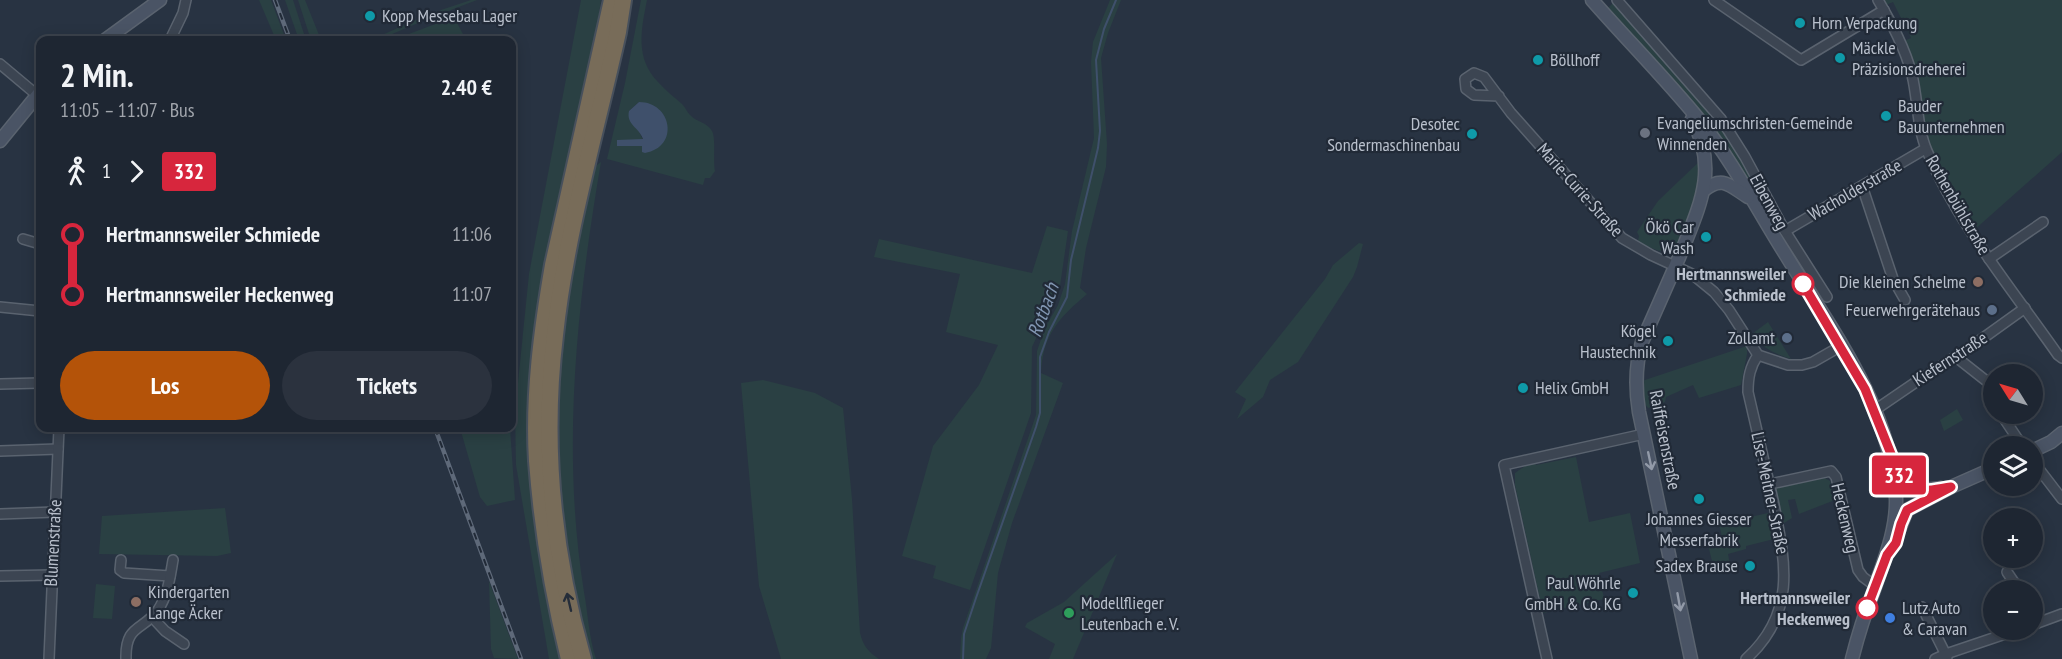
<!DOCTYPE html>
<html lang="de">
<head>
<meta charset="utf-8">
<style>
	:root { --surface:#1e2632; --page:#2b323e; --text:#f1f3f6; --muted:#a1a5ac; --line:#3c434d; --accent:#b45309 }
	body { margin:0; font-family:"PT Sans Narrow",sans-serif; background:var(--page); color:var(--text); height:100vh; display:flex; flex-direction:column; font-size:22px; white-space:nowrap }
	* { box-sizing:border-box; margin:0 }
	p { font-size:20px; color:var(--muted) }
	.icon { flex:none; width:33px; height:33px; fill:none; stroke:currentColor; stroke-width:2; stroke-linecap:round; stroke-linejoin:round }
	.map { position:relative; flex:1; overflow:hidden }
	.side { position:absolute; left:36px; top:36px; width:480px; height:396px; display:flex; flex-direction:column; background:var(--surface); border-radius:12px; box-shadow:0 3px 15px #0003,0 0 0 2px var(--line) }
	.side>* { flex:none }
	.badge { padding:0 12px; border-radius:4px; font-size:21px; line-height:39px }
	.needle { width:39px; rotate:307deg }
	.fabs { position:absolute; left:1983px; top:364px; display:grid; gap:12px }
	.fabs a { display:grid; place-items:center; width:60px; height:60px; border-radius:50%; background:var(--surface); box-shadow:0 3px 15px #0003,0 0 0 2px var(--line); font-size:30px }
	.map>.badge { position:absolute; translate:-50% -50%; box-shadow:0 0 0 3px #fff }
	.legs { display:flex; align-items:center; gap:9px; height:66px; padding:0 24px; font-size:20px }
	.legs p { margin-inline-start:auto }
	.headline { display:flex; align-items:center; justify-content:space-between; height:102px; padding:0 24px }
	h1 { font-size:33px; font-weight:700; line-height:45px }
	.cta { display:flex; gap:12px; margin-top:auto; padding:12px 24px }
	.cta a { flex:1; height:69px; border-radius:36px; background:var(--accent); color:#fff; font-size:24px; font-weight:700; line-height:69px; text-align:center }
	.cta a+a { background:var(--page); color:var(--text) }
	ul { padding:0 24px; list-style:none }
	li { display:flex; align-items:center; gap:21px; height:60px; font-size:22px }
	li i { display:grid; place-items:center; width:9px; height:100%; margin:0 8px; background:currentColor }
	li i::after { content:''; width:15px; height:15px; margin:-8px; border:4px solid; border-radius:50%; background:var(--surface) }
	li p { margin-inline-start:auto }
	li:first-child i { background:linear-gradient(#0000 50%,currentColor 0) }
	li:last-child i { background:linear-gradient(currentColor 50%,#0000 0) }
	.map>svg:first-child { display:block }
	.green { fill:#2a4043; fill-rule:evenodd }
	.water { fill:#3f506b }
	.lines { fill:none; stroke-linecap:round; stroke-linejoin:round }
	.stream { stroke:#3f506b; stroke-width:2 }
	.street-casing { stroke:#5a636f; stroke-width:12 }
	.secondary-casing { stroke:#5a636f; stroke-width:15 }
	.highway-casing { stroke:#47505c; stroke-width:20 }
	.street { stroke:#3c4552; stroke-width:9 }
	.secondary { stroke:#4a5465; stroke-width:12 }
	.highway { stroke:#786c59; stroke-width:16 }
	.rail-casing { stroke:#5e6979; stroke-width:4.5 }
	.rail { stroke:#212a37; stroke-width:2; stroke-dasharray:7; stroke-linecap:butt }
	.oneway { stroke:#929aa8 }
	.oneway2 { stroke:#252d39 }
	.line-1-casing { stroke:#fff; stroke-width:14 }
	.line-1 { stroke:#d7263d; stroke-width:9 }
	.culture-dot { fill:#0f9aa8; stroke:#212a37; stroke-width:2 }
	.worship-dot { fill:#6b7280; stroke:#212a37; stroke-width:2 }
	.education-dot { fill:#8d6e63; stroke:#212a37; stroke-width:2 }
	.stop-1-dot { fill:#fff; stroke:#d7263d; stroke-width:3 }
	.service-dot { fill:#5c6f8a; stroke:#212a37; stroke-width:2 }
	.leisure-dot { fill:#2e9e5b; stroke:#212a37; stroke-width:2 }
	.shop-dot { fill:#3f7fe0; stroke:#212a37; stroke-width:2 }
	.labels { text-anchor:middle; stroke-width:4.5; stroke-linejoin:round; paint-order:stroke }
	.poi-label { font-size:18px; fill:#b9c0cc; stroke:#212a37; text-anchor:start }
	.street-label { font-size:18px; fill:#b9c0cc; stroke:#212a37 }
	.stop-label { font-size:18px; font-weight:bold; fill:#b9c0cc; stroke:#212a37; text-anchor:end }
	.water-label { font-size:20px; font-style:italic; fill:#8296b2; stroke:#212a37 }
</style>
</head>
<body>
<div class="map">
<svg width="2062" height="659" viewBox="0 0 2062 659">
	<rect width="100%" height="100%" fill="#283342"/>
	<!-- green -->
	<g class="green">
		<polygon points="259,0 271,0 286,40 276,40"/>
		<polygon points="285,0 293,0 306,40 299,40"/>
		<polygon points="298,0 305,0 321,40 311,40"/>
		<polygon points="471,0 477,0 430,18 378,40 371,40 429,14"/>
		<polygon points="581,0 601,0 598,21 555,216 542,282 563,659 549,659 516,465 515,412 529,274"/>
		<path d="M641,0H647C641,30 635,58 658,82C665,90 674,97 682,104C685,107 687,112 690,115C696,122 707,122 712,131C716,138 713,160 715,171L710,178H705L703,185L607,159L625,83ZM639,102L645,153L643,146L617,140H643L629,111Z"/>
		<path d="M1110,0H1121L1108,33L1101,58L1107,144L1106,167L1086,248L1080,288L1087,294C1059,318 1043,334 1041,373L1063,383L1012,523L998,573L991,648L986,659H960L961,638L963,628L1036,415L1037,351L1045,328L1058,305L1065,284L1072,231L1094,138L1091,62L1093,42Z"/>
		<polygon points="1883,0 2062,0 2062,152 1973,231 1934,158 1927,139 1914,68 1904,41 1911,38 1893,2 1886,5"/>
		<polygon points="1613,3 1616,3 1707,111 1734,146 1797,259 1793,260 1706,125 1610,11 1609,7"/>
		<polygon points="454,17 466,40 393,40"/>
		<path d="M1702,159V177L1680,244C1667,258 1652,249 1638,241L1639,236L1637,232L1658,201Z"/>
		<path d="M601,162C577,303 561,450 584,592C588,614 589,638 596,659H588L561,523L556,395L568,283L593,168Z"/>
		<polygon points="1047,226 1068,231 1060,286 1032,347 1031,413 970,590 933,578 936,566 902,556 933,446 979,385 998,345 946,332 960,274 874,257 879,239 1032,273"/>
		<polygon points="1359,243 1363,244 1357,267 1353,277 1298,362 1270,380 1263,397 1237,419 1246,399 1235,392 1325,279 1333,265"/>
		<path d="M1768,322L1791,359C1775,354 1762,348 1752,334Z"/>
		<polygon points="1747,346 1747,354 1741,385 1699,398 1693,385 1666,397 1665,402 1648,408 1644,403 1642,381"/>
		<path d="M763,380L815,393L843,408L852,499L860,633C863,645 868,652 879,659H781L759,586L741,383Z"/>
		<polygon points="1957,409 1963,420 1944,431 1940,420"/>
		<polygon points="460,428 510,428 515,500 487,506 480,497"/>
		<polygon points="1576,457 1589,522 1630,513 1640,563 1599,573 1604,599 1543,613 1515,485 1515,473 1525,466 1535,463 1536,465"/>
		<polygon points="1823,477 1830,481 1835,500 1799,514 1795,499 1788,500 1792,518 1781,525 1775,490 1781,484 1783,487"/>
		<polygon points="225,508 231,553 217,556 99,554 102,516"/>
		<polygon points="1768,513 1774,539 1746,546 1746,549 1728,554 1731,570 1715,573 1708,545 1723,541 1719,524"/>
		<polygon points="1117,554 1073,659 1049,659 1055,644 1025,627 1027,623 1064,602"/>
		<polygon points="489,581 518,659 494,658 491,649"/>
		<polygon points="96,584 115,586 112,619 93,618"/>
	</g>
	<!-- water -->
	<path class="water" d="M639,102C672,102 680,147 645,153L642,152V146H617V140L643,139C639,127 626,125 629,111Z"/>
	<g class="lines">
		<!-- stream -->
		<polyline class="stream" points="963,659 964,634 976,598 1036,427 1040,413 1040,357 1049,332 1067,297 1071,260 1098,148 1100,131 1096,60 1104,29 1116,0"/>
		<!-- street casing -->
		<g class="street-casing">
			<g id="street">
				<polyline points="1617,0 1721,119 1745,157 1785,231 1827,297"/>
				<polyline points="1714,0 1801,60 1884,10"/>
				<path d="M1878,0C1892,24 1905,48 1912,75C1918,100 1917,128 1927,151C1959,226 2012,289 2058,355L2062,358"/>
				<polyline points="170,40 183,13 186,0"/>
				<polyline points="0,64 37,95"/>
				<polyline points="1499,96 1474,95 1466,89 1465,79 1474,73 1484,77 1511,113 1622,238 1651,255 1692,274 1714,292 1729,310 1758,355 1788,365 1802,365 1813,362 1841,346"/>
				<polyline points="1862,186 1893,279 1905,300"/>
				<polyline points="1785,231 1925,149"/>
				<polyline points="23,239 40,244"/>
				<polyline points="1989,259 2043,222"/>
				<polyline points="0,307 40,311"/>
				<polyline points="1956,357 1994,387"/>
				<polyline points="0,384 40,383"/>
				<polyline points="1875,410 1916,382 1972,346 2025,308"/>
				<polyline points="2005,414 2003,417 2023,447"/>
				<polyline points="0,451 58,449"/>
				<polyline points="2032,460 2062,499"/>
				<polyline points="1770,484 1831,471 1836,477 1858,570 1863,577 1875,586"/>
				<polyline points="0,514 55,512"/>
				<polyline points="121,560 120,570 124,573 170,576"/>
				<polyline points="2007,572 2020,591"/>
				<polyline points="0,576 52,575"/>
				<polyline points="1922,607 1947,657"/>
				<polyline points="152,617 165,631 184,644"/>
				<polyline points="2032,625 2062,614"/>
				<polyline points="49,659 59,428"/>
				<path d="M126,659C125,624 143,631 158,610C168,595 170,577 173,560"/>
				<polyline points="1547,659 1504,465 1644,434"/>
				<path d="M1746,659C1798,612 1785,560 1773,500C1765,464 1756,428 1748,392C1748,377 1750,367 1758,355"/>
				<polyline points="1935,659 1946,654 2017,630"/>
			</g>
		</g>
		<!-- secondary casing -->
		<g class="secondary-casing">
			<g id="secondary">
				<path d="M1592,0C1628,41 1667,80 1701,122C1733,162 1757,209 1784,252C1830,328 1891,406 1896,498C1897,530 1884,560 1874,590C1865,613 1858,635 1852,659"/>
				<polyline points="105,40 160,0"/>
				<polyline points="0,141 40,92"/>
				<path d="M1704,190C1723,175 1730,186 1748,197"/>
				<polyline points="2032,451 2051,442 2062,433"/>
				<path d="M1896,466C1903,493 1917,491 1941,488"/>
				<polyline points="1899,530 1907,510 1951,487 1994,468"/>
				<path d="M1691,659L1639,412C1635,387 1635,366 1642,342C1656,310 1670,279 1683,248C1701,203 1718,167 1692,119"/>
			</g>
		</g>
		<!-- highway casing -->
		<g class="highway-casing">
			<g id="highway">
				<path d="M569,659C553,594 542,528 537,461C533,396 542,329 553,265L612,0"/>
				<path d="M583,659C553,554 542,444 555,335C566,232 596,132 618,32L623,0"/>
			</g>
		</g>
		<!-- street -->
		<use href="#street" class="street"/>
		<!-- secondary -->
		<use href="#secondary" class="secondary"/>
		<!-- highway -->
		<use href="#highway" class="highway"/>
		<!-- rail casing -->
		<g class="rail-casing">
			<g id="rail">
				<polyline points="275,0 290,40"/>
				<polyline points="435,428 521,659"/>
			</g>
		</g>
		<!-- rail -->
		<use href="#rail" class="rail"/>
	</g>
	<!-- one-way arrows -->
	<defs><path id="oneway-shaft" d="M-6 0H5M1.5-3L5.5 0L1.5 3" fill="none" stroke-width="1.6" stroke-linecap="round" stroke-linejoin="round" transform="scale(1.5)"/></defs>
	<g class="oneway">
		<use href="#oneway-shaft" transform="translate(1650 461) rotate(78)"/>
		<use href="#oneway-shaft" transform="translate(1679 602) rotate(80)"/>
	</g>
	<use class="oneway2" href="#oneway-shaft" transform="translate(569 602) rotate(-103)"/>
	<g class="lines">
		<!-- line-1 casing -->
		<g class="line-1-casing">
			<path id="line-1" d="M1803,284L1865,389L1901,479C1916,496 1930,490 1951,487L1907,510L1901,524L1896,543L1887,555L1867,608"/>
		</g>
		<!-- line-1 -->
		<use href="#line-1" class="line-1"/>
	</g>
	<!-- markers -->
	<g class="culture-dot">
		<circle cx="370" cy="16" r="6"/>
		<circle cx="1800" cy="23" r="6"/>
		<circle cx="1840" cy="58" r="6"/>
		<circle cx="1538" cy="60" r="6"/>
		<circle cx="1886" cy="116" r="6"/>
		<circle cx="1472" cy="134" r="6"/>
		<circle cx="1706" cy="237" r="6"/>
		<circle cx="1668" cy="341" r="6"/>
		<circle cx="1523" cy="388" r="6"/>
		<circle cx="1699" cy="499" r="6"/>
		<circle cx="1750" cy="566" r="6"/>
		<circle cx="1633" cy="593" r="6"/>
	</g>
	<circle class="worship-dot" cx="1645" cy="133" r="6"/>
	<g class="education-dot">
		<circle cx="1978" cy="282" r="6"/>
		<circle cx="136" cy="602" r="6"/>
	</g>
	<g class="stop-1-dot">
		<circle cx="1803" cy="284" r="10"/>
		<circle cx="1867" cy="608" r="10"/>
	</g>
	<g class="service-dot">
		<circle cx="1992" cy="310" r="6"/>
		<circle cx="1787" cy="338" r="6"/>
	</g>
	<circle class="leisure-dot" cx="1069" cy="613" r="6"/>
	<circle class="shop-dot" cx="1890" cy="618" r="6"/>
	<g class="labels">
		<!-- poi labels -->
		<g class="poi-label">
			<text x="382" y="22">Kopp Messebau Lager</text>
			<text x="1812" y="29">Horn Verpackung</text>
			<text x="1852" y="54">Mäckle<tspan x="1852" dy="21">Präzisionsdreherei</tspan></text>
			<text x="1550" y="66">Böllhoff</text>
			<text x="1898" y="112">Bauder<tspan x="1898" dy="21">Bauunternehmen</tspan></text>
			<text x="1657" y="129">Evangeliumschristen-Gemeinde<tspan x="1657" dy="21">Winnenden</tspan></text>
			<text x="1460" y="130" text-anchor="end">Desotec<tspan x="1460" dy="21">Sondermaschinenbau</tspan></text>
			<text x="1694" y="233" text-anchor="end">Ökö Car<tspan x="1694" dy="21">Wash</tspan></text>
			<text x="1966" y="288" text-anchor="end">Die kleinen Schelme</text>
			<text x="1980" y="316" text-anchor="end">Feuerwehrgerätehaus</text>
			<text x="1656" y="337" text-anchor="end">Kögel<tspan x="1656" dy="21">Haustechnik</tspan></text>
			<text x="1775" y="344" text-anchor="end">Zollamt</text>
			<text x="1535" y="394">Helix GmbH</text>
			<text x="1699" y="525" text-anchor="middle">Johannes Giesser<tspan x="1699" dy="21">Messerfabrik</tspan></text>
			<text x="1738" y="572" text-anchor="end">Sadex Brause</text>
			<text x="1621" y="589" text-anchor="end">Paul Wöhrle<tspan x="1621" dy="21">GmbH &amp; Co. KG</tspan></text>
			<text x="148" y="598">Kindergarten<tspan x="148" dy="21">Lange Äcker</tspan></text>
			<text x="1081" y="609">Modellflieger<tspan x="1081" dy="21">Leutenbach e. V.</tspan></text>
			<text x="1902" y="614">Lutz Auto<tspan x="1902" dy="21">&amp; Caravan</tspan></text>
		</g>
		<!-- street labels -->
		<g class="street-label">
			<text transform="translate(1580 190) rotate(48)" y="6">Marie-Curie-Straße</text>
			<text transform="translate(1855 190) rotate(-30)" y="6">Wacholderstraße</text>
			<text transform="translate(1769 202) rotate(61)" y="6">Eibenweg</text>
			<text transform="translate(1958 205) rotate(60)" y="6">Rothenbühlstraße</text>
			<text transform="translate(1950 359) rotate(-33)" y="6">Kiefernstraße</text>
			<text transform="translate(1665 440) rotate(79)" y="6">Raiffeisenstraße</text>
			<text transform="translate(1770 493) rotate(78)" y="6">Lise-Meitner-Straße</text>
			<text transform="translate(1845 518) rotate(77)" y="6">Heckenweg</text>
			<text transform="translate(53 543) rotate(-87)" y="6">Blumenstraße</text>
		</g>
		<!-- stop labels -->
		<g class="stop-label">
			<text x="1786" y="280">Hertmannsweiler<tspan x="1786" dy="21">Schmiede</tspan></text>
			<text x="1850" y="604">Hertmannsweiler<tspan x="1850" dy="21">Heckenweg</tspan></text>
		</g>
		<!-- water labels -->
		<g class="water-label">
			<text transform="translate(1043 310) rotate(-70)" y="7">Rotbach</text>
		</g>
	</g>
</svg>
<div class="fabs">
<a><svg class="needle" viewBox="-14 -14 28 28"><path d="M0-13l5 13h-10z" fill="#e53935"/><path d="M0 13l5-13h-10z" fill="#a1a5ac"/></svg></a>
<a><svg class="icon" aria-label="layers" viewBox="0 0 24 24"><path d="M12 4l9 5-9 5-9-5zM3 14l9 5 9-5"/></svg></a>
<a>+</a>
<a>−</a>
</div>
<b class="badge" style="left:1899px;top:475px;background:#d7263d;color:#fff">332</b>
<section class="side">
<div class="headline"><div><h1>2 Min.</h1><p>11:05 – 11:07 · Bus</p></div><b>2.40 €</b></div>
<div class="legs"><svg class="icon" aria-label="walk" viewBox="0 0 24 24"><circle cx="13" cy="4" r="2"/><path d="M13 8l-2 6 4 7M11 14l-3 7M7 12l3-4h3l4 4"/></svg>1<svg class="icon" aria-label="forward" viewBox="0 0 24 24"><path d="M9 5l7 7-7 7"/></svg><b class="badge" style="background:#d7263d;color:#fff">332</b></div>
<ul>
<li><i style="color:#d7263d"></i><b>Hertmannsweiler Schmiede</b><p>11:06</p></li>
<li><i style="color:#d7263d"></i><b>Hertmannsweiler Heckenweg</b><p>11:07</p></li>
</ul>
<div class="cta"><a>Los</a><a>Tickets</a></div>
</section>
</div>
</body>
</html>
